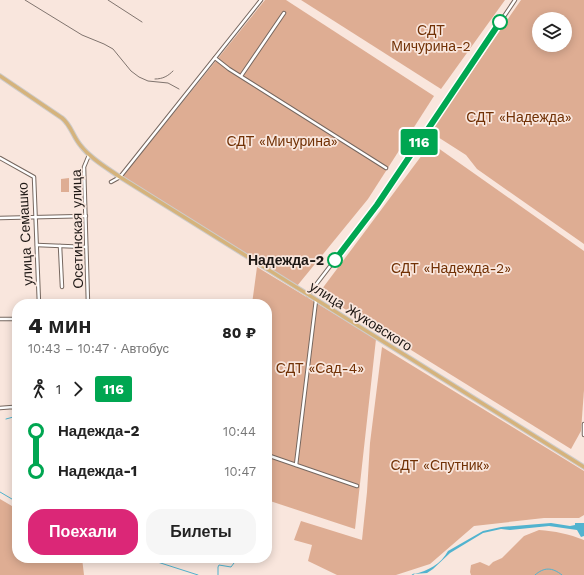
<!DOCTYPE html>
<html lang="ru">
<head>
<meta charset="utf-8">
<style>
	:root { --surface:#fff; --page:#f6f6f6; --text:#222; --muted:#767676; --accent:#db2777 }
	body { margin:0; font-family:"Work Sans",sans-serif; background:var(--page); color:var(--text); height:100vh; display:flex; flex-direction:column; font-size:15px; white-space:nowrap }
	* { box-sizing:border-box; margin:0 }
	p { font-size:13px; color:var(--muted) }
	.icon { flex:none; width:22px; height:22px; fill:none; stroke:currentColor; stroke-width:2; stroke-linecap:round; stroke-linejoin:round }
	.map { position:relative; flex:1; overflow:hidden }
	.panel { position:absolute; left:12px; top:299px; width:260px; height:264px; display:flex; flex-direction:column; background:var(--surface); border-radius:16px; box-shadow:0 2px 10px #0003 }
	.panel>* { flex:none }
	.badge { padding:0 8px; border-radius:3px; font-size:14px; line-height:26px }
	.buttons { position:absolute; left:532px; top:12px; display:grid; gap:8px }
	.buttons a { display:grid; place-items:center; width:40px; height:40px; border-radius:50%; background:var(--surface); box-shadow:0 2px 10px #0003; font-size:20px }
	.map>.badge { position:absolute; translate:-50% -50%; box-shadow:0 0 0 2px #fff }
	.legs { display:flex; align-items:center; gap:6px; height:44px; padding:0 16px; font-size:13px }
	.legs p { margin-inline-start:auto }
	.summary { display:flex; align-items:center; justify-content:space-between; height:68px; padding:0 16px }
	h1 { font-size:22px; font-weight:800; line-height:30px }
	.button { display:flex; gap:8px; margin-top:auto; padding:8px 16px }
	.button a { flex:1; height:46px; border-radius:16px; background:var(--accent); color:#fff; font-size:16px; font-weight:800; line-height:46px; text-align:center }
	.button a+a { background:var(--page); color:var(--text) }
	ul { padding:0 16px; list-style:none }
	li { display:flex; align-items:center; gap:14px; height:40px; font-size:15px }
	li i { display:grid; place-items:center; width:6px; height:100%; margin:0 5px; background:currentColor }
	li i::after { content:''; width:10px; height:10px; margin:-5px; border:3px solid; border-radius:50%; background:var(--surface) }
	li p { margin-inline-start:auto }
	li:first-child i { background:linear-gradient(#0000 50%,currentColor 0) }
	li:last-child i { background:linear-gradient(currentColor 50%,#0000 0) }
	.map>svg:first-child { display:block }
	.green { fill:#dead93; fill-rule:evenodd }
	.water { fill:#52b3cf }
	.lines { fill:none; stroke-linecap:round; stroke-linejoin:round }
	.stream { stroke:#52b3cf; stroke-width:1 }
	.minor-casing { stroke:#76675f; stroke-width:4.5 }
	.major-casing { stroke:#cecccc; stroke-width:5.5 }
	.minor { stroke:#fff; stroke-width:2.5 }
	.major { stroke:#d5b37c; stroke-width:3.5 }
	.rail { stroke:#80746e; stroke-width:1 }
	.line-1-casing { stroke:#fff; stroke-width:9 }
	.line-1 { stroke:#00a651; stroke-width:6 }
	.stop-1-dot { fill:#fff; stroke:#00a651; stroke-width:2 }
	.labels { text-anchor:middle; stroke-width:3.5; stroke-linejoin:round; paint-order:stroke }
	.park-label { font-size:14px; fill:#713105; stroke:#f9e6dd }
	.street-label { font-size:14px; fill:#1e1815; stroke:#f9e6dd }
	.stop-label { font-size:14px; font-weight:bold; fill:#1e1815; stroke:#f9e6dd; text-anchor:end }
</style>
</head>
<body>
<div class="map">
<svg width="584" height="575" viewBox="0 0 584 575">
	<rect width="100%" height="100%" fill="#f9e6dd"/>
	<!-- green -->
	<g class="green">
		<polygon points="265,0 286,0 434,96 368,199 297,286 122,177"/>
		<polygon points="301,0 505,0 441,89"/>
		<path d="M521,0H584V244L477,169L466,155L430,132ZM539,19H565V45H539Z"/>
		<polygon points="431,143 584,251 584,390 581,431 571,449 319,293"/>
		<polygon points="69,178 69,192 61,192 61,179"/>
		<polygon points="257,267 376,339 355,529 267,500 267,304 252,304"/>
		<polygon points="382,347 584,471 584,515 579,518 544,518 474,526 430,564 396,575 337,575 308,561 312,545 294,540 301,521 362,540 367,492 370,443"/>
		<polygon points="0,499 17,509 17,558 82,558 84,575 0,575"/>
		<path d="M539,530C555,531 569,534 584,540V575H471L470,572L471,565L480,562L489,566L493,562L502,558L524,536Z"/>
	</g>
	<!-- water -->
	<path class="water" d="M551,523L570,526L575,525V523H584V536L581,537L577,530L549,526L510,530L501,529L483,533L450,553L433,569L427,573L414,574C428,571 441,564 448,551L483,531L501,527Z"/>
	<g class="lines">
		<!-- stream -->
		<g class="stream">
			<polyline points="6,419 17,416"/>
			<polyline points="0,492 17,502"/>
			<polyline points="145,558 198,575"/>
			<polyline points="218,575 218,567 219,565 231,567 234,563 231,558"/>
			<polyline points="412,575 414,574"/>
			<path d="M535,575C544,567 552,567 562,575"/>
		</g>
		<!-- minor casing -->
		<g class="minor-casing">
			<g id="minor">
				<polyline points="215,58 229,69 386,168"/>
				<polyline points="241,76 284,13"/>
				<polyline points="0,158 34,177 39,304"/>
				<polyline points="111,182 120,177 261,0"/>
				<polyline points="0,218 86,216"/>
				<polyline points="37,245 86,247"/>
				<polyline points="60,246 62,287"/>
				<polyline points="308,295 377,205 515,0"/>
				<polyline points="88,304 84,167 89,155"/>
				<polyline points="0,319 17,319"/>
				<polyline points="0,408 13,407 17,409"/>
				<polyline points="584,424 584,435"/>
				<polyline points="267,455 357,486"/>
				<polyline points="296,465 316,300"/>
			</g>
		</g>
		<!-- major casing -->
		<g class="major-casing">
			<path id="major" d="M0,76L62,118C71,125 73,137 81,146C91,159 107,168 120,177L584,467"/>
		</g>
		<!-- minor -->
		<use href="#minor" class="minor"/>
		<!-- major -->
		<use href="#major" class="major"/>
		<!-- rail -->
		<g class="rail">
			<polyline points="25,0 82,35 104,44 113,49 131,71 139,77 148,81 168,83 179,89"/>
			<polyline points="108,0 142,22"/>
			<path d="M155,79C163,79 168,76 173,71"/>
		</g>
	</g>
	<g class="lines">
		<!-- line-1 casing -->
		<g class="line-1-casing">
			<polyline id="line-1" points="335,260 377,205 500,22"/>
		</g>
		<!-- line-1 -->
		<use href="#line-1" class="line-1"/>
	</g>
	<!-- markers -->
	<g class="stop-1-dot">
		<circle cx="500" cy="22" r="7"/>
		<circle cx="335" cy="260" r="7"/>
	</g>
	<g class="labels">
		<!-- park labels -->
		<g class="park-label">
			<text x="431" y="35">СДТ<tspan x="431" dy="16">Мичурина-2</tspan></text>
			<text x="519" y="122">СДТ «Надежда»</text>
			<text x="282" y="146">СДТ «Мичурина»</text>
			<text x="451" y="273">СДТ «Надежда-2»</text>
			<text x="320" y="373">СДТ «Сад-4»</text>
			<text x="440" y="470">СДТ «Спутник»</text>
		</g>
		<!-- street labels -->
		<g class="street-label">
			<text transform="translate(77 229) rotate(-91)" y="5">Осетинская улица</text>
			<text transform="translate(25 234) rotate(-93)" y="5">улица Семашко</text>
			<text transform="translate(361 316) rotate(32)" y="5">улица Жуковского</text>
		</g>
		<!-- stop labels -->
		<g class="stop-label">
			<text x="324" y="265">Надежда-2</text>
		</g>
	</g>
</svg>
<div class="buttons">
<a><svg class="icon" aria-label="layers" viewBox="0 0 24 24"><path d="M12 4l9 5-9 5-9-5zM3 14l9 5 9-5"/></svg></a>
</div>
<b class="badge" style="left:419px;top:142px;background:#00a651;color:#fff">116</b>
<section class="panel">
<div class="summary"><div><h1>4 мин</h1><p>10:43 – 10:47 · Автобус</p></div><b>80 ₽</b></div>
<div class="legs"><svg class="icon" aria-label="walk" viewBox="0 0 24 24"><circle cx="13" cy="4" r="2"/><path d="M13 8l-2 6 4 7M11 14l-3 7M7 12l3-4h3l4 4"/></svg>1<svg class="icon" aria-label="forward" viewBox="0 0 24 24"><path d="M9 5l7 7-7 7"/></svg><b class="badge" style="background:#00a651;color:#fff">116</b></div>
<ul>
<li><i style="color:#00a651"></i><b>Надежда-2</b><p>10:44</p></li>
<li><i style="color:#00a651"></i><b>Надежда-1</b><p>10:47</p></li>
</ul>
<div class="button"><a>Поехали</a><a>Билеты</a></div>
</section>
</div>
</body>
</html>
